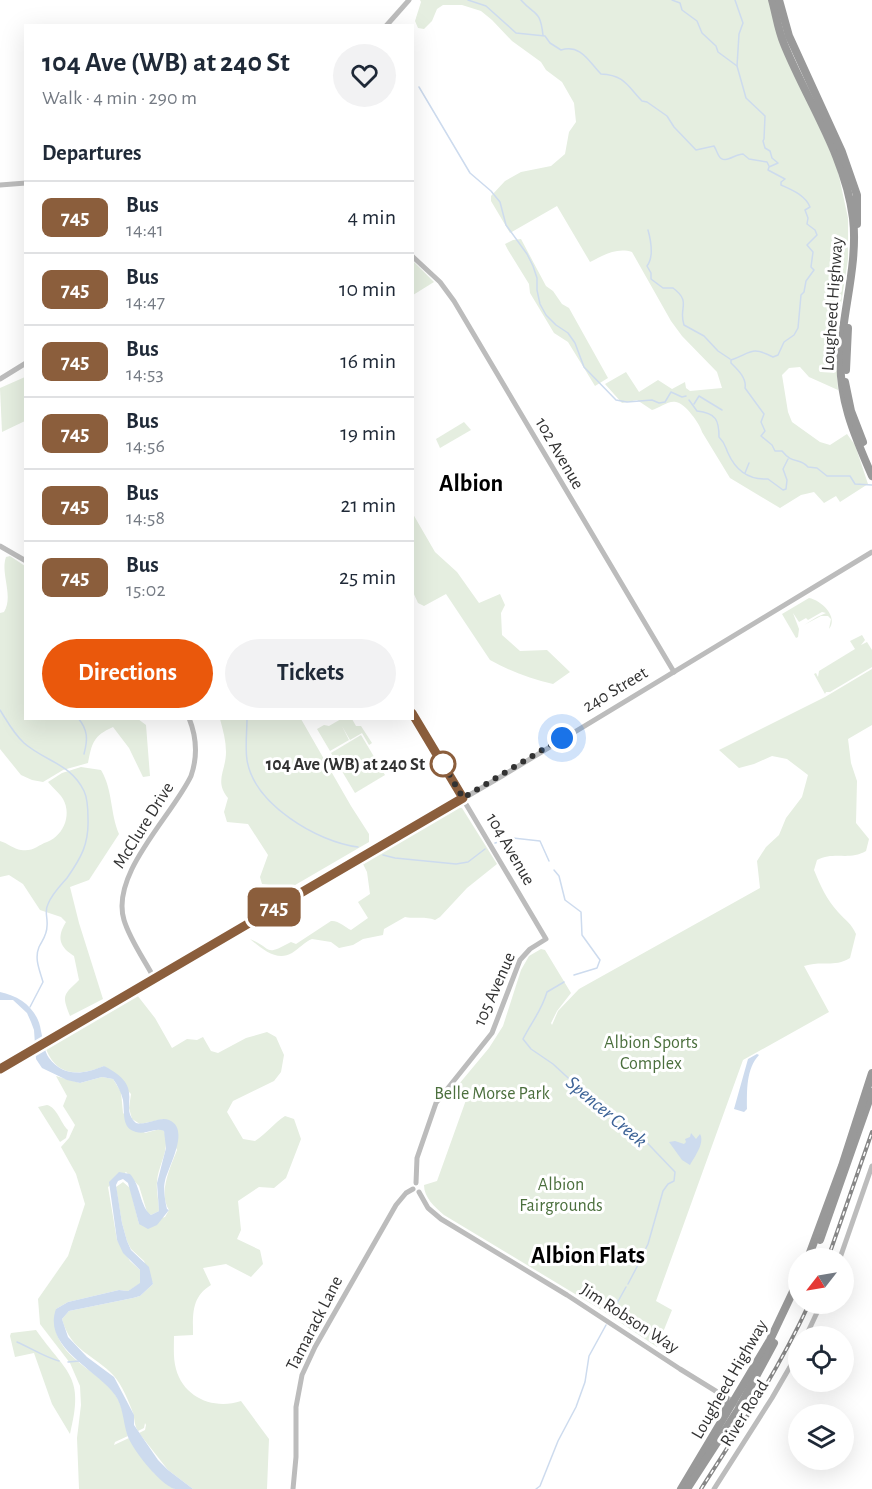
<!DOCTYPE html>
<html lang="en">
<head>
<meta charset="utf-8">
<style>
	:root { --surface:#fff; --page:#f2f2f3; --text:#1f2937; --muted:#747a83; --line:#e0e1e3; --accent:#ea580c }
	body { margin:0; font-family:"Alegreya Sans",sans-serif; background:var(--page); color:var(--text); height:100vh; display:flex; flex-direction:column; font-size:22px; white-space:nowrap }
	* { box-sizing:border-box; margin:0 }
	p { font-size:20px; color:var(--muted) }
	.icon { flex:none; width:33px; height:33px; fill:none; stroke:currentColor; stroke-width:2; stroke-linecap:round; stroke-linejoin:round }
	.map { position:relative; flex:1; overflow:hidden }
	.details { position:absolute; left:24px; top:24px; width:390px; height:696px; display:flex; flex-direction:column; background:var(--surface); border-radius:0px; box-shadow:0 6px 24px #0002 }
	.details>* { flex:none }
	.badge { padding:0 12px; border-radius:9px; font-size:21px; line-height:39px }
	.needle { width:39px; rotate:239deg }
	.controls { position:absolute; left:788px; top:1248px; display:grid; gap:12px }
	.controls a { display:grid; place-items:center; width:66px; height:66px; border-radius:50%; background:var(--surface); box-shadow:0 6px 24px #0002; font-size:30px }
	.you { position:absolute; width:30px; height:30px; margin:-15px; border:4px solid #fff; border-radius:50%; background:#1a73e8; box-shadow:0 0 0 9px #1a73e833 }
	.map>.badge { position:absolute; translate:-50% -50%; box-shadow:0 0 0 3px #fff }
	h2 { padding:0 18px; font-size:22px; line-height:54px }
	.round { display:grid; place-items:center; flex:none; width:63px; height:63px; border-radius:32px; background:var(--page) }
	.overview { display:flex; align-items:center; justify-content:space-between; height:102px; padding:0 18px }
	h1 { font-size:28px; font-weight:700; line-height:45px }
	.action { display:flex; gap:12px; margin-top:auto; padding:12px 18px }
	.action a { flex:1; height:69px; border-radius:36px; background:var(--accent); color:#fff; font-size:24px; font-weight:700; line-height:69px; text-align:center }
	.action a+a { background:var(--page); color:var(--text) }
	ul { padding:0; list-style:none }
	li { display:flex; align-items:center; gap:18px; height:72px; padding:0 18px; border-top:2px solid var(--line) }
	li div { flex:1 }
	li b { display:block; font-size:22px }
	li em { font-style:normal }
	li .badge { min-width:66px; font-weight:700; text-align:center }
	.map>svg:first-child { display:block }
	.green { fill:#e5eee0 }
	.water { fill:#cddbee }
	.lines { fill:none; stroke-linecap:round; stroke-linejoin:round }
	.stream { stroke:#cddbee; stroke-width:1.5 }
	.secondary { stroke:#bcbcbc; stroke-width:5 }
	.highway { stroke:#999; stroke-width:8 }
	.rail-casing { stroke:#878787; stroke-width:4 }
	.rail { stroke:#fff; stroke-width:1.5; stroke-dasharray:4.5; stroke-linecap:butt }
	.line-casing { stroke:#fff; stroke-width:14 }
	.line { stroke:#8b5e3c; stroke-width:9 }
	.walk { stroke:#323232; stroke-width:6; stroke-dasharray:0 10.8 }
	.stop-dot { fill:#fff; stroke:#8b5e3c; stroke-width:3 }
	.labels { text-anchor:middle; stroke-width:6; stroke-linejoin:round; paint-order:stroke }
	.street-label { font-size:18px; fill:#323232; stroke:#fff }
	.stop-label { font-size:18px; font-weight:bold; fill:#323232; stroke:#fff; text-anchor:end }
	.park-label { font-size:18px; fill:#4b6f3d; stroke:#fff }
	.water-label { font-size:20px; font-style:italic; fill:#3d6397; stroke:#fff }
	.district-label { font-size:24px; font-weight:bold; fill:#000; stroke:#fff }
</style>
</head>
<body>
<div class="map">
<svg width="872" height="1489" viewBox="0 0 872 1489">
	<rect width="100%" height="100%" fill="#fff"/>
	<!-- green -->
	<g class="green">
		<path d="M420,0H772L783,43L837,167L848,218V259L838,324L836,350L838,390L809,377L800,367L789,368L782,375L788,412L792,422L820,442L830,445L847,434L855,445L868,484L840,502L836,496L824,503L814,492L801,495L780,508L730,478L702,432C700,424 685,403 676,402C669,400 659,408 652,410L637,400L622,403L605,384L626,372L639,392L658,380L672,389L685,382L686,388L690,391L722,388L717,372L682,336L671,321L632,252C617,247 604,255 590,262L557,206L510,233L491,201V196L505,181L521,172L551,166L565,154L569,132L576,122L574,103L562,82L546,70L541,62L512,41L492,20L481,11L462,5H443L437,9L432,21L424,29L418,28L415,21L421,2Z"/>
		<polygon points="521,239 546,286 553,291 562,304 569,308 608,378 595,386 568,342 554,333 530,293 529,284 508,250 505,244 513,240"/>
		<polygon points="412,260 434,282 413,295 412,295"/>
		<polygon points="25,377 25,421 2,432 0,388"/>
		<polygon points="464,422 471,430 440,448 436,439"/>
		<path d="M413,514L435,552L457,572L479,603L500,594L505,605L501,613L502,635L520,651L547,650L570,672L553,684C530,679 510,671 490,660L446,594L424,606L418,603L413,592Z"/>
		<path d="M10,556L25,566L26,718L138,719L146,725L150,776L143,777L129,748L113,727C93,736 92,743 88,763L63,770L43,782L32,780L21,775L0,749V613L4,612C14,595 0,574 6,557Z"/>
		<path d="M809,598C821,600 839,617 829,629L831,619L828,616H821L804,625L817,617L826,613L822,612L808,620L806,618L799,622L793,613L799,629L798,637L796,638L782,614Z"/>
		<polygon points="862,635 865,640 861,645 867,642 872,650 872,667 830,692 826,692 825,694 814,674 816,673 818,677 819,671 855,649 850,641"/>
		<path d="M872,669V725L848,739L851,763L857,781L856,823L869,839L866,851C849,861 835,851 817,860L814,870C820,885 827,900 838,912C846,921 851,923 856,934L850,958C833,968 823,960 804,966L829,1012L743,1060L656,1301L672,1310L657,1347L600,1309L444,1215C435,1207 424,1198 424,1185L437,1181L466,1100L454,1090L489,1048L503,1026L521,970L529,956L541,949L545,950L571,993L557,1011L551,1023L552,1025L558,1011L579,989L760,888L757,861L766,847L779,835L786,818L802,797L808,775L787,759L772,756L754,764L739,768L719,750L825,697Z"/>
		<path d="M220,719H301L351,806L369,834V842L290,888L262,884L260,877L268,855L248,824L227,822L224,812L228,798C214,781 226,771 226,752C226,741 223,730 220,719Z"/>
		<polygon points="341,719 352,719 356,726 361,726 372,743 369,745 362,733 350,740 342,726 349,740 330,751 317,729 324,725 329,726"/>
		<polygon points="361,735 385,775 355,793 331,753"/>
		<path d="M81,767L101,770C113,790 110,813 119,834L89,880L70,887L79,923L103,999L70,1016C61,994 64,995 79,980L74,956C60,947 56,938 66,922L61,917L40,910L23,884L9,875L0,877V841C7,843 14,849 21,850C33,852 38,845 47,842C65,835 73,812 61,796C57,791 52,787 48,782L62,773Z"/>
		<path d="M458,807L462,808L497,864L467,888L440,917L435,920C425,916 416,919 405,917L384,929L383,935L363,939L353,945L339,948L331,942L312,939C304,942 299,949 292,953C277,962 262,949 250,939C274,949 263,957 291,942L296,944L331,921C338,920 345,927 351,930L368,918L358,902L370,894L367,872L362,862Z"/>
		<path d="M137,995L155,1018L172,1048L187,1039L197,1040L203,1037L211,1051L218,1053L246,1038L267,1032L276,1037L284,1055L281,1072L274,1081L233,1101L227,1112L243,1139L255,1141C267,1133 274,1123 285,1116L294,1119L301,1139L286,1178L274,1188L259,1187L238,1201L241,1230L237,1239L260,1250L263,1264L251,1277L226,1264L203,1268L211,1285C191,1297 193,1315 193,1335L174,1336C174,1347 173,1358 176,1369C184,1398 214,1410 241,1401L269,1439L267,1489H193L168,1470L139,1433L145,1430L146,1425L145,1423L144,1428L138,1431C134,1425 135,1420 133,1413C129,1402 122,1385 114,1376C94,1354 71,1352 62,1319L69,1311L133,1298L140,1296L153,1284L144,1261L131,1249L127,1241L122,1223L116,1187L123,1182L130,1188L139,1224L165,1217L169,1210C158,1193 170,1168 177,1150L164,1119L140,1124L132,1119L129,1108L131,1094L104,1066C80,1076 57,1077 46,1049Z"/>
		<path d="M56,1076L80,1083L102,1077L113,1079L121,1092L123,1113L145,1133L160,1129L164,1131C171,1150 158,1164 157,1182C156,1191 159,1201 159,1211L151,1215L147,1212L139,1186L126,1172L108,1187L117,1240L130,1261L140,1270L141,1283L128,1291L119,1290L68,1302L56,1309C56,1317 54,1329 58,1337C69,1363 101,1373 116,1396C123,1407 125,1423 128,1436L115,1442L114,1445L129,1438L154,1473L175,1489H79L77,1438L81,1405L80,1386L70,1363L40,1324L38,1299L68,1256L85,1204L76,1174L61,1147L69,1138L75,1125L63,1106L67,1096Z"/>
		<path d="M47,1105C57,1107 61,1124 68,1130L66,1138L60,1142L38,1107Z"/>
		<path d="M36,1330C67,1374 85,1375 70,1434L52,1404L34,1353L15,1357L10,1336L11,1333Z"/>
	</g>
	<!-- water -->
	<g class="water">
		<path d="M0,992C20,996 38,1009 41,1031C43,1039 44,1051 49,1058C64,1078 84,1074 104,1066C148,1088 117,1106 136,1123C147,1126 159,1116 169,1120C191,1129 168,1167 165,1181C163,1188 165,1201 167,1209L169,1210L157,1225L148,1229L139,1224L128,1183L123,1179L118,1181L116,1185L122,1223L127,1241L131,1250L149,1267L153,1284L140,1296L133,1298L69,1311L62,1319L68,1337L87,1357L114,1377L134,1415V1425L158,1460L168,1470L193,1489C187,1489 180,1489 175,1489C160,1485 131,1448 127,1434C123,1421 123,1406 115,1395C97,1370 42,1347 56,1309L68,1302L119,1290L128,1291L140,1283V1270L123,1253L117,1240L109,1182L119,1172L130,1174C141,1186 140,1207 151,1215L159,1211L157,1183L166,1148L164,1131C155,1127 146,1135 136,1132C121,1128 125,1113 123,1100C121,1092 118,1086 113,1079L102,1077L80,1083L67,1080L42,1068L36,1059L34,1030L31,1022L27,1013L13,1000H0Z"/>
		<path d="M757,1054L759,1055C746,1069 747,1090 747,1109L744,1112L734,1109L748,1059Z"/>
		<path d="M691,1133L696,1139L700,1134C705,1143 695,1156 690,1165L682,1160L669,1142L675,1141L684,1144L686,1142L685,1139L690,1137Z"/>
	</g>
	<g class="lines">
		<!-- stream -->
		<g class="stream">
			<path d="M468,0L486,6L516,33L545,36L550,43L561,50C581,44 589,62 601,74C625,75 628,87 642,101L647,102L667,116L674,127L696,150L714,146C716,149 717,153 719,156C724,165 735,154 743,154L749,159L767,162L769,166"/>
			<path d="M521,0C535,16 540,9 543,35"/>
			<polyline points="672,0 680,3 682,10 697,21 702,33 716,46 718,52 737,66"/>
			<path d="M735,0L743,23L739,34L737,66L746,98L765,116L764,139L763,141L765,148L770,151L772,158L778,163L769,167L768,170L785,179L781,182V185C792,190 805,195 810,207L805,210L808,218L807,224L815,230L817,235L807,245L813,252L811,267L814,270L806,281L804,292L801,295L798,328L794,335L784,342L778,355L773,357C751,345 750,354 731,360V363C737,369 747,378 745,388L764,414L761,422L765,431L761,436L772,445L775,451H782C793,465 799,457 808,467L817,468L827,476H850L855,484L872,485"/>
			<polyline points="419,87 470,173 491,191 500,202 506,225 527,254 533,266 537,278 537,290 540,304 546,315 556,325 568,333 575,343 584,367 616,400 627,402 652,400 659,403 665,402 671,392 682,397 686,396"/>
			<path d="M648,230C651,241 654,257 647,266L651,273V279L663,288H673C692,302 678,308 684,325L704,336L718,351L730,359"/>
			<path d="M689,400L697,411C716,413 719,420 719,437C725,443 725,446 728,453C736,471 749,480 768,479L783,490L786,489L787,480L783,469L788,459"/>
			<polyline points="694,404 699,396 722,410"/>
			<polyline points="745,473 749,463"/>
			<path d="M0,710C7,721 14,734 24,743C46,762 70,763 84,791C88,799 88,810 88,819C89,844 81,858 67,878C60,886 52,894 48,904C44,912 48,917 47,926C47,935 43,939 39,947C34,959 40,971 43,982L30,1007"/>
			<path d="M78,718C88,730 88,739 84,754"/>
			<path d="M247,718C247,732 245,747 247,760C254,804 317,842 358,847"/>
			<polyline points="495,843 513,838 540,841 549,861"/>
			<polyline points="383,855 395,858 456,864 468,862 485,849"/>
			<polyline points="554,870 559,876 565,900 581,912 582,935 600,960 597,968 574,975"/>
			<path d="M564,982L547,992C541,1012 532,1021 523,1039L531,1049L553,1064L578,1087L592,1095L609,1111L632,1127L675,1172L674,1181L668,1184L663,1191L648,1244L642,1256"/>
			<polyline points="628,1284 640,1261"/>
			<polyline points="616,1305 626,1287"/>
			<polyline points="611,1315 615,1308"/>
			<path d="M17,1342C31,1348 44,1357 59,1361"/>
			<polyline points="68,1362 79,1361"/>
			<polyline points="536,1489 540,1486 558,1441 576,1407 585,1382 589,1356 606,1325"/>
		</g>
		<!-- secondary -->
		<g class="secondary">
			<polyline points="386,26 409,0"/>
			<polyline points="0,185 26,183"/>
			<polyline points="412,256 440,282 454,301 674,672"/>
			<polyline points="0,379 26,363"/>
			<polyline points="0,546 26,561"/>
			<polyline points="412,713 546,939 530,949 520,960 492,1033 436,1103 417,1158 416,1183"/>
			<path d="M154,978C144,959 130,940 124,920C110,874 172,816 191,776C198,756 197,738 189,718"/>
			<polyline points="0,1069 502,776 872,552"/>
			<polyline points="419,1192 428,1208 441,1219 567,1295 680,1369 740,1406"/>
			<polyline points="840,1258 872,1166"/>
			<polyline points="806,1336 821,1304"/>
			<polyline points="293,1489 296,1457 296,1407 302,1375 315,1347 396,1205 406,1193 413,1189"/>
			<polyline points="714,1489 772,1398 798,1353"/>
		</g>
		<!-- highway -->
		<g class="highway">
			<path d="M772,0C776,14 778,30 784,44C807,101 845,155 853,218C858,261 844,306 841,349C837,396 854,435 872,476"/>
			<polyline points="779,0 789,36 842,152 857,195 857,224"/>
			<polyline points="846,370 848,328"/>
			<polyline points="845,382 851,411 863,442"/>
			<polyline points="820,1240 872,1092"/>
			<polyline points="808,1258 842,1166 872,1073"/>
			<polyline points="725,1397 726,1413"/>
			<polyline points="681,1489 770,1340 798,1281"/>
			<polyline points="687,1489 738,1410 774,1343"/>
		</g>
		<!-- rail casing -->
		<g class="rail-casing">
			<g id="rail">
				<polyline points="828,1258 872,1132"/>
				<path d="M701,1489C740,1428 779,1369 809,1304"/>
			</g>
		</g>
		<!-- rail -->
		<use href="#rail" class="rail"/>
	</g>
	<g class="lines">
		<!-- line casing -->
		<g class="line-casing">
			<polyline id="line" points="0,1069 463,798 412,713"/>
		</g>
		<!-- line -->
		<use href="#line" class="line"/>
		<!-- walk -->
		<polyline class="walk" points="443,764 441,760 463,798 562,738"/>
	</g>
	<!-- markers -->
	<circle class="stop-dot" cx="443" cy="764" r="12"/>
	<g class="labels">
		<!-- street labels -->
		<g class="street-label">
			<text transform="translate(832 304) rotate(-86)" y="6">Lougheed Highway</text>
			<text transform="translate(560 453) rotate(60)" y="6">102 Avenue</text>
			<text transform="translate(615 689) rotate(-31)" y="6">240 Street</text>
			<text transform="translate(143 825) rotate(-58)" y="6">McClure Drive</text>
			<text transform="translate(511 849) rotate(60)" y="6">104 Avenue</text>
			<text transform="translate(494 989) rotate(-66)" y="6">105 Avenue</text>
			<text transform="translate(630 1318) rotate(33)" y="6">Jim Robson Way</text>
			<text transform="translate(314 1323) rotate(-63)" y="6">Tamarack Lane</text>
			<text transform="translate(729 1379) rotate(-60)" y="6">Lougheed Highway</text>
			<text transform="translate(744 1413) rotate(-58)" y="6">River Road</text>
		</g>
		<!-- stop labels -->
		<g class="stop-label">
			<text x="425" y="770">104 Ave (WB) at 240 St</text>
		</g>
		<!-- park labels -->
		<g class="park-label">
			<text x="651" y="1048">Albion Sports<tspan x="651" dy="21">Complex</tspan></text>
			<text x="492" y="1099">Belle Morse Park</text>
			<text x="561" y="1190">Albion<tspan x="561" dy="21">Fairgrounds</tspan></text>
		</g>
		<!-- water labels -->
		<g class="water-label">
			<text transform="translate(607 1111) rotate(40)" y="7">Spencer Creek</text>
		</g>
		<!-- district labels -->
		<g class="district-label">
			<text x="471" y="491">Albion</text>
			<text x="588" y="1263">Albion Flats</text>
		</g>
	</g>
</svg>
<div class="controls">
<a><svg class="needle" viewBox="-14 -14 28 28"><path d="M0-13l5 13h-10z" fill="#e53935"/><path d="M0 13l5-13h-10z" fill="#747a83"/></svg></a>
<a><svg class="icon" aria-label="locate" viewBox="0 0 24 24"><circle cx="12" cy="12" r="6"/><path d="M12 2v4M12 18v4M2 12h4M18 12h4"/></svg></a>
<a><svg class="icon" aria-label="layers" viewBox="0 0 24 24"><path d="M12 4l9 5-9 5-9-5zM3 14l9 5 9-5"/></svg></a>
</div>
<div class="you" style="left:562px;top:738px"></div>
<b class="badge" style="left:274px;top:907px;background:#8b5e3c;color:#fff">745</b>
<section class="details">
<div class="overview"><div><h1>104 Ave (WB) at 240 St</h1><p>Walk · 4 min · 290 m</p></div><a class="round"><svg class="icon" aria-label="heart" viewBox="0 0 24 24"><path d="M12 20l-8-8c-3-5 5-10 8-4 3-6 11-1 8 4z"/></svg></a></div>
<h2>Departures</h2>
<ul>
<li><span class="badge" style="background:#8b5e3c;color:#fff">745</span><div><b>Bus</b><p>14:41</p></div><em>4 min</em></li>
<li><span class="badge" style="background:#8b5e3c;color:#fff">745</span><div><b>Bus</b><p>14:47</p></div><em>10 min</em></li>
<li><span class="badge" style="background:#8b5e3c;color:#fff">745</span><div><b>Bus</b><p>14:53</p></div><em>16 min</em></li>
<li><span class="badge" style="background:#8b5e3c;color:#fff">745</span><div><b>Bus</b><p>14:56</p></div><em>19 min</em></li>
<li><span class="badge" style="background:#8b5e3c;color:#fff">745</span><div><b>Bus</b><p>14:58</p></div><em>21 min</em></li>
<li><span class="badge" style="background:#8b5e3c;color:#fff">745</span><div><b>Bus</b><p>15:02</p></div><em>25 min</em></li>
</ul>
<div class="action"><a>Directions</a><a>Tickets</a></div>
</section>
</div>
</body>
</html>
